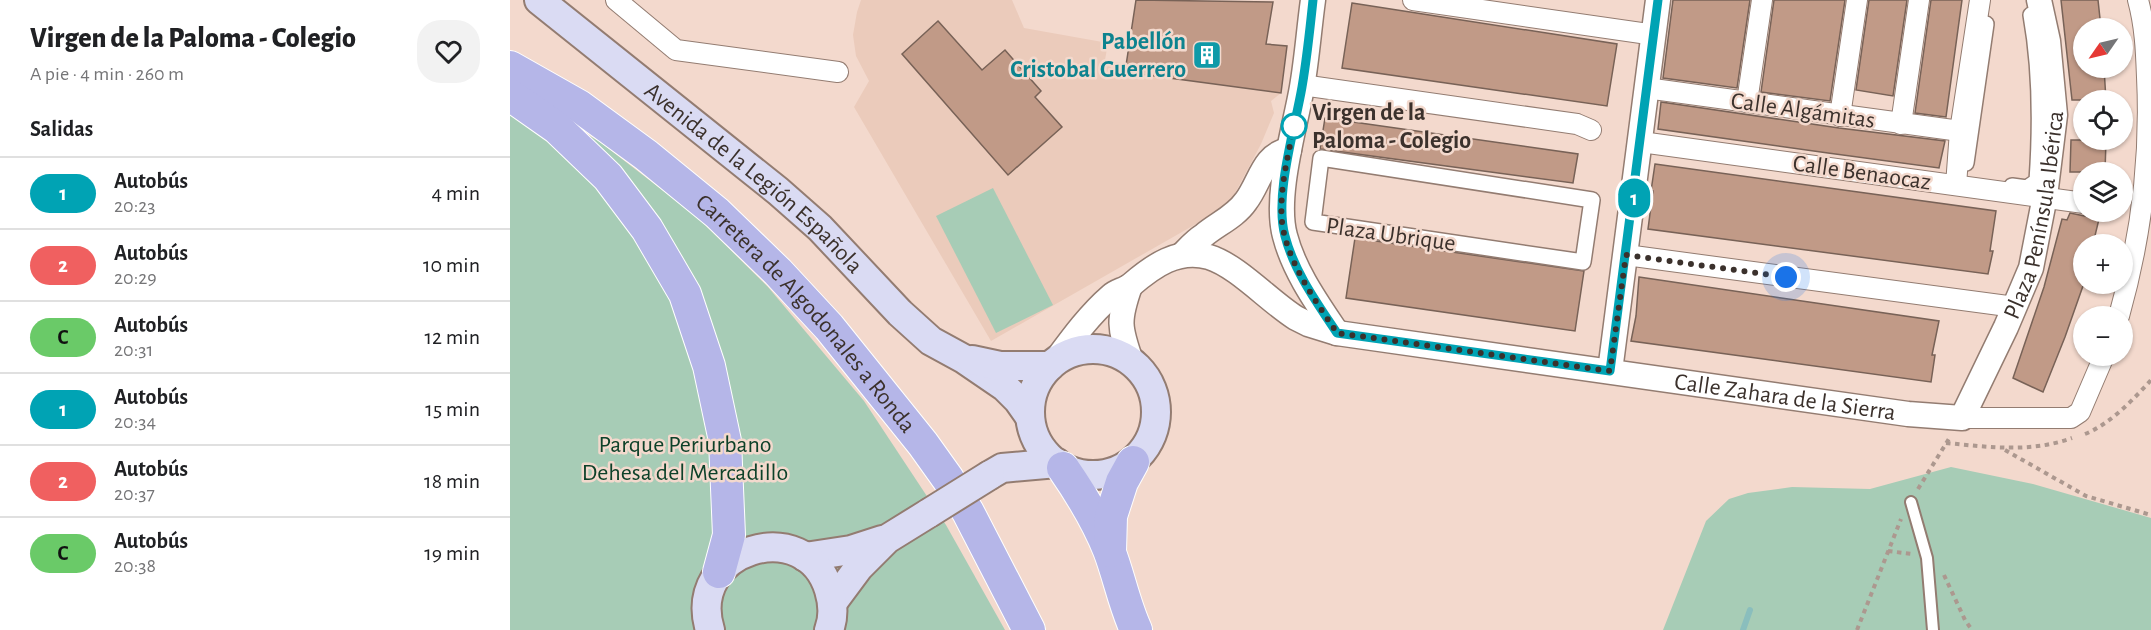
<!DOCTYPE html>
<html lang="es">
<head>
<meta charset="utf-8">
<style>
	:root { --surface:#fff; --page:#f2f2f2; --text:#202124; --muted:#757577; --line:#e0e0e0 }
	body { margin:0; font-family:"Alegreya Sans",sans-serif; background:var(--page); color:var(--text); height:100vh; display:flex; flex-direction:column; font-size:22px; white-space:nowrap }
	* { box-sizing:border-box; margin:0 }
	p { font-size:20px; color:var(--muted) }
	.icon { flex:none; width:33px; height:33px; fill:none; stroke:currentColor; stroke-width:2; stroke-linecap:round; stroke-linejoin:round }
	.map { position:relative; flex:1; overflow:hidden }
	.details { display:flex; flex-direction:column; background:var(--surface); width:510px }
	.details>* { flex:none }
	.badge { padding:0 12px; border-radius:20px; font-size:21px; line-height:39px }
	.needle { width:39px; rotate:236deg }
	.buttons { position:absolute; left:1563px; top:18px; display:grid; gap:12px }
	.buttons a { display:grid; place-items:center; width:60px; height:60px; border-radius:50%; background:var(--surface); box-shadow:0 2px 4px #0004; font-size:30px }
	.you { position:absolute; width:30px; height:30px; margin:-15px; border:4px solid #fff; border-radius:50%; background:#1a73e8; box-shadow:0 0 0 9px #1a73e833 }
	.map>.badge { position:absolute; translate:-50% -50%; box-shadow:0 0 0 3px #fff }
	h2 { padding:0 30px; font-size:22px; line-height:54px }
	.round { display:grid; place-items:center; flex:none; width:63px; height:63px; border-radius:24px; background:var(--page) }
	.headline { display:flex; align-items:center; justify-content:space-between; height:102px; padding:0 30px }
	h1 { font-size:28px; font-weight:800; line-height:45px }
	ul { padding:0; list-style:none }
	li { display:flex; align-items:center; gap:18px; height:72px; padding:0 30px; border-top:2px solid var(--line) }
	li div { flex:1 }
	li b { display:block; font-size:22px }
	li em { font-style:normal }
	li .badge { min-width:66px; font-weight:700; text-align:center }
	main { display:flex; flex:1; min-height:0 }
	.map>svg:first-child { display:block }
	.built { fill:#ebcbbb }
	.green { fill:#a7ccb6 }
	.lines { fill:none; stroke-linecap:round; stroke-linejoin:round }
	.stream { stroke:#8abebd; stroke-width:6 }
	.building { fill:#c19a87; stroke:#786257; stroke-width:1.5 }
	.service-casing { stroke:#937c71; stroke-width:14 }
	.pedestrian-casing { stroke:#937c71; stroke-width:18 }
	.minor-casing { stroke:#937c71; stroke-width:22 }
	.tertiary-casing { stroke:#937c71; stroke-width:27 }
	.secondary-casing { stroke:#937c71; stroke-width:32 }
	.primary-casing { stroke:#fff; stroke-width:34 }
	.path { stroke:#ac988f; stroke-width:4; stroke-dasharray:4.5 4.5; stroke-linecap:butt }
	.service { stroke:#fff; stroke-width:10 }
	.pedestrian { stroke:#fff; stroke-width:15 }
	.minor { stroke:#fff; stroke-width:20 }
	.tertiary { stroke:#fff; stroke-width:24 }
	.secondary { stroke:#dadbf3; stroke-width:28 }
	.primary { stroke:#b5b6e8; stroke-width:32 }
	.secondary-bridge-casing { stroke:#937c71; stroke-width:32; stroke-linecap:butt }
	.secondary-bridge { stroke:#dadbf3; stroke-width:28 }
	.line-casing { stroke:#fff; stroke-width:14 }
	.line { stroke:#00a3b4; stroke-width:9 }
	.walk { stroke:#3b312c; stroke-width:6; stroke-dasharray:0 10.8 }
	.stop-dot { fill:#fff; stroke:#00a3b4; stroke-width:3 }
	.labels { text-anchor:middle; stroke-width:5; stroke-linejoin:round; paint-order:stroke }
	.culture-label { font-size:24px; font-weight:bold; fill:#0d838f; stroke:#f3d9cd; text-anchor:end }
	.street-label { font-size:24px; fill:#3b312c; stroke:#f3d9cd }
	.stop-label { font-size:24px; font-weight:bold; fill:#3b312c; stroke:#f3d9cd; text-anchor:start }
	.park-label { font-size:24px; fill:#0d4129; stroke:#f3d9cd }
</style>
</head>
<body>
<main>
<section class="details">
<div class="headline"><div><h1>Virgen de la Paloma - Colegio</h1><p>A pie · 4 min · 260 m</p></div><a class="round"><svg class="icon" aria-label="heart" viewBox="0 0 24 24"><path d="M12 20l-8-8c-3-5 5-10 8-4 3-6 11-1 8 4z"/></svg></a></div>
<h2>Salidas</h2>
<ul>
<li><span class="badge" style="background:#00a3b4;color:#fff">1</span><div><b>Autobús</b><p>20:23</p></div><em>4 min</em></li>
<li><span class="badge" style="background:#f06060;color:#fff">2</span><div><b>Autobús</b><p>20:29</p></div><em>10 min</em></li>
<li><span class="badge" style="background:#6aca68;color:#111">C</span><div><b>Autobús</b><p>20:31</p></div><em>12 min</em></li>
<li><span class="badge" style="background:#00a3b4;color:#fff">1</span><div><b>Autobús</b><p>20:34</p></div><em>15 min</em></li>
<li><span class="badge" style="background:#f06060;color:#fff">2</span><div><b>Autobús</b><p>20:37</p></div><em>18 min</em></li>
<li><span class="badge" style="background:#6aca68;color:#111">C</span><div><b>Autobús</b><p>20:38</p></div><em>19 min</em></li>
</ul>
</section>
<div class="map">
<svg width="1641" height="630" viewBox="0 0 1641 630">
	<rect width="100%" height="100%" fill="#f3d9cd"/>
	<!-- built -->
	<polygon class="built" points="351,0 502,0 514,28 598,43 595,60 771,93 761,101 764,113 751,144 723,197 714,208 481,341 344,107 359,81 346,56 343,35 347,12"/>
	<!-- green -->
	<g class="green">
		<polygon points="0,88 90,142 186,216 258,287 354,401 436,525 495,630 0,630"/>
		<polygon points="483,188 543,305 486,333 426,216"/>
		<polygon points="1441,467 1523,484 1641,518 1641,630 1153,630 1196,521 1219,499 1238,493 1282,487 1360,489"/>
	</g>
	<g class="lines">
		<!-- stream -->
		<polyline class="stream" points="1233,630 1240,610"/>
	</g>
	<!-- building -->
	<g class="building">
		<polygon points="626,0 763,2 756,44 777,46 771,93 615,72"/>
		<polygon points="1163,0 1240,0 1227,88 1153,78"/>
		<polygon points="1264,0 1335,0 1320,101 1251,92"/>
		<polygon points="1359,0 1397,0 1383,96 1346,90"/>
		<polygon points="1421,0 1452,0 1436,117 1405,113"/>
		<polygon points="1551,0 1588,0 1591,28 1574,28 1574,68 1594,68 1596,100 1562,100"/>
		<polygon points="842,3 1107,44 1097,106 832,68"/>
		<polygon points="428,21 472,70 495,50 531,91 525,97 552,127 498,175 392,54"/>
		<polygon points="1151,102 1329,128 1435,141 1429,168 1318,153 1148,129"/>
		<polygon points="815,118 1068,154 1063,183 810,149"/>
		<polygon points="1561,140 1596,140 1595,172 1560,172"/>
		<polygon points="1145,164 1486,211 1480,251 1483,251 1478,274 1138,229 1143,191 1141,191"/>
		<polygon points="1560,213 1589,219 1583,244 1574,244 1574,283 1555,337 1533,392 1503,378 1534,287 1552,219 1557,220"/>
		<polygon points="845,238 1074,271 1065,331 836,298"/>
		<polygon points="1129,277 1429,321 1422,355 1425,355 1421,382 1121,341 1126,316"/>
	</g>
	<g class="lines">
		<!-- service casing -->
		<g class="service-casing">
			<polyline id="service" points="1401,502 1417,558 1423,630"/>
		</g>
		<!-- pedestrian casing -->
		<g class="pedestrian-casing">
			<g id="pedestrian">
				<polygon points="811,158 1082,200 1073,262 803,222"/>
				<polyline points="1456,163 1476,24"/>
				<path d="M1502,186L1517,188L1527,181C1531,124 1531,71 1521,15"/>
			</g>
		</g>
		<!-- minor casing -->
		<g class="minor-casing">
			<g id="minor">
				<polyline points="106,0 166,50 328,72"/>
				<polyline points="903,0 1145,35"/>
				<polyline points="792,85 1067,124 1081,130"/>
				<polyline points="1136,88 1450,131"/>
				<polyline points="1237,102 1252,0"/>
				<polyline points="1330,116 1347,0"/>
				<polyline points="1391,124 1409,0"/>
				<polyline points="1131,142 1574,203"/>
				<polyline points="1446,185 1450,131 1470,0"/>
				<polyline points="1116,255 1505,307"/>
				<path d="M1609,316C1631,238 1641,158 1637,77C1636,50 1635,26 1628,0"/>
				<polyline points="1452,418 1561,418 1570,412 1594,356"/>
			</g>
		</g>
		<!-- tertiary casing -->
		<g class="tertiary-casing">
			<g id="tertiary">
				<path d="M803,0C799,29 797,58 792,87C785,128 764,196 775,236C784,271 807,303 827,333"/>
				<path d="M672,255C679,248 685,241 693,236C707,224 725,217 736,201C750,183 753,154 779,150"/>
				<path d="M620,286C608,320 609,327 621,361"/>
				<path id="s1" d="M544,363C561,340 579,315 601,296C606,291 615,290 621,285C643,266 668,248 699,257C728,266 760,302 786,318L798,324L827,333L1398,414L1452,418L1496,327L1521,268L1535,196L1545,115L1538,41L1529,0"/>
				<polyline points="1100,371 1148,0"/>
			</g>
		</g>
		<!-- secondary casing -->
		<g class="secondary-casing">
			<g id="secondary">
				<path id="s2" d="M29,0L268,191L310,228L390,313L421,341L454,359L495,387L508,400L520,417"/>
				<circle cx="583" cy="412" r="63"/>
				<polyline points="462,360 490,366 540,366"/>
				<polyline points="480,475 492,468 547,463"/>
				<polyline points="295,557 341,550 372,540"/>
				<polyline points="323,602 349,567 377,539 419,513"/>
				<path d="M200,630C175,549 296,513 319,590C323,603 324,617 319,630"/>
			</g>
		</g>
		<!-- primary casing -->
		<g class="primary-casing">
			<g id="primary">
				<path id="s3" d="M0,67L69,106L136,155L207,213L268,272L319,327L413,444L438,479L458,512L519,630"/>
				<polyline points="0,95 47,128 98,177 137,229 175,294 199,366 215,441 219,535 209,572"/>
				<path d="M553,468C571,494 587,520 599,550C609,576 614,604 626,630"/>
				<polyline points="600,551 601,516 612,482 623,462"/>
			</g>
		</g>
		<!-- path -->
		<g class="path">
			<path d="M1575,434C1600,424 1623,400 1641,380"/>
			<path d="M1436,443C1479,447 1521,453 1562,438"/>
			<polyline points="1495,450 1576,496 1641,515"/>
			<polyline points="1408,489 1440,437"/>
			<polyline points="1378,551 1402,554"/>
			<polyline points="1434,575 1455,620 1462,630"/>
			<polyline points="1347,630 1391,519"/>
		</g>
		<!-- service -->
		<use href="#service" class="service"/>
		<!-- pedestrian -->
		<use href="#pedestrian" class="pedestrian"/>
		<!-- minor -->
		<use href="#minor" class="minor"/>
		<!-- tertiary -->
		<use href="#tertiary" class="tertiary"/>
		<!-- secondary -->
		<use href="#secondary" class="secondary"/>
		<!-- primary -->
		<use href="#primary" class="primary"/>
		<!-- secondary-bridge casing -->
		<g class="secondary-bridge-casing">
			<polyline id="secondary-bridge" points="419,513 480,475"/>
		</g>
		<!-- secondary-bridge -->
		<use href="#secondary-bridge" class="secondary-bridge"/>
	</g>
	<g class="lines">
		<!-- line casing -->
		<g class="line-casing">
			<path id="line" d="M803,0C800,29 797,58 792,87C785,128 764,196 775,236C784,271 807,303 827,333L1100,371L1148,0"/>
		</g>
		<!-- line -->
		<use href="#line" class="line"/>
		<!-- walk -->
		<path class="walk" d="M784,126C778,156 769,191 772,222C777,262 805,300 827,333L1100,371L1116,255L1276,277"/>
	</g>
	<!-- icons -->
	<defs>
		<g id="building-square" transform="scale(1.5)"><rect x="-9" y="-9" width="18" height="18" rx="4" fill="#0f9aa8" stroke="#f3d9cd"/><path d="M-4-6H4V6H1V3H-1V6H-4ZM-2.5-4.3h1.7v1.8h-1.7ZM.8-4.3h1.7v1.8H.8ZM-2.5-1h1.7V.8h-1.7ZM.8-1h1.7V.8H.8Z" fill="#fff"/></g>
	</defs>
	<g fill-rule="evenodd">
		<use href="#building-square" x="697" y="55"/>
	</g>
	<!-- markers -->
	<circle class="stop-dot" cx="784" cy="126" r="12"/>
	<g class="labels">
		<!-- culture labels -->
		<g class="culture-label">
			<text x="676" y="49">Pabellón<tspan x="676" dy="28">Cristobal Guerrero</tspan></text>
		</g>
		<!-- street labels -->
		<g class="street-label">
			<text transform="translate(1293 110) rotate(8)" y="8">Calle Algámitas</text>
			<text transform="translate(1352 172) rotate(8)" y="8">Calle Benaocaz</text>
			<text dy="8" stroke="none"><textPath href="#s2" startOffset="279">Avenida de la Legión Española</textPath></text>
			<text dy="8" stroke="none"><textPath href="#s1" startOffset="1197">Plaza Península Ibérica</textPath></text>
			<text transform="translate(881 234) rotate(8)" y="8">Plaza Ubrique</text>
			<text dy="8" stroke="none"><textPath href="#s3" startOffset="388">Carretera de Algodonales a Ronda</textPath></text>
			<text dy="8" stroke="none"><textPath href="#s1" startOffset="801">Calle Zahara de la Sierra</textPath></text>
		</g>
		<!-- stop labels -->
		<g class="stop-label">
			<text x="802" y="120">Virgen de la<tspan x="802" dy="28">Paloma - Colegio</tspan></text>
		</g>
		<!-- park labels -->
		<g class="park-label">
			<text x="175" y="452">Parque Periurbano<tspan x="175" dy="28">Dehesa del Mercadillo</tspan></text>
		</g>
	</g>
</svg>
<div class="buttons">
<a><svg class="needle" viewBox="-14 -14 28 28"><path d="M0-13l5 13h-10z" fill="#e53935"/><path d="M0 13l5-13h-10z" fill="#757577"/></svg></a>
<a><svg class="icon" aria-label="locate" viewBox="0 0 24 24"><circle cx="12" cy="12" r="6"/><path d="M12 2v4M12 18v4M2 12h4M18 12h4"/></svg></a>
<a><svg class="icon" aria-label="layers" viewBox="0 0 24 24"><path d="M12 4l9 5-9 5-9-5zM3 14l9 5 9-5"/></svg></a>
<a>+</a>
<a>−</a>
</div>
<div class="you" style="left:1276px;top:277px"></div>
<b class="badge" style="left:1124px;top:198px;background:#00a3b4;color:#fff">1</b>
</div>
</main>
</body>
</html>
